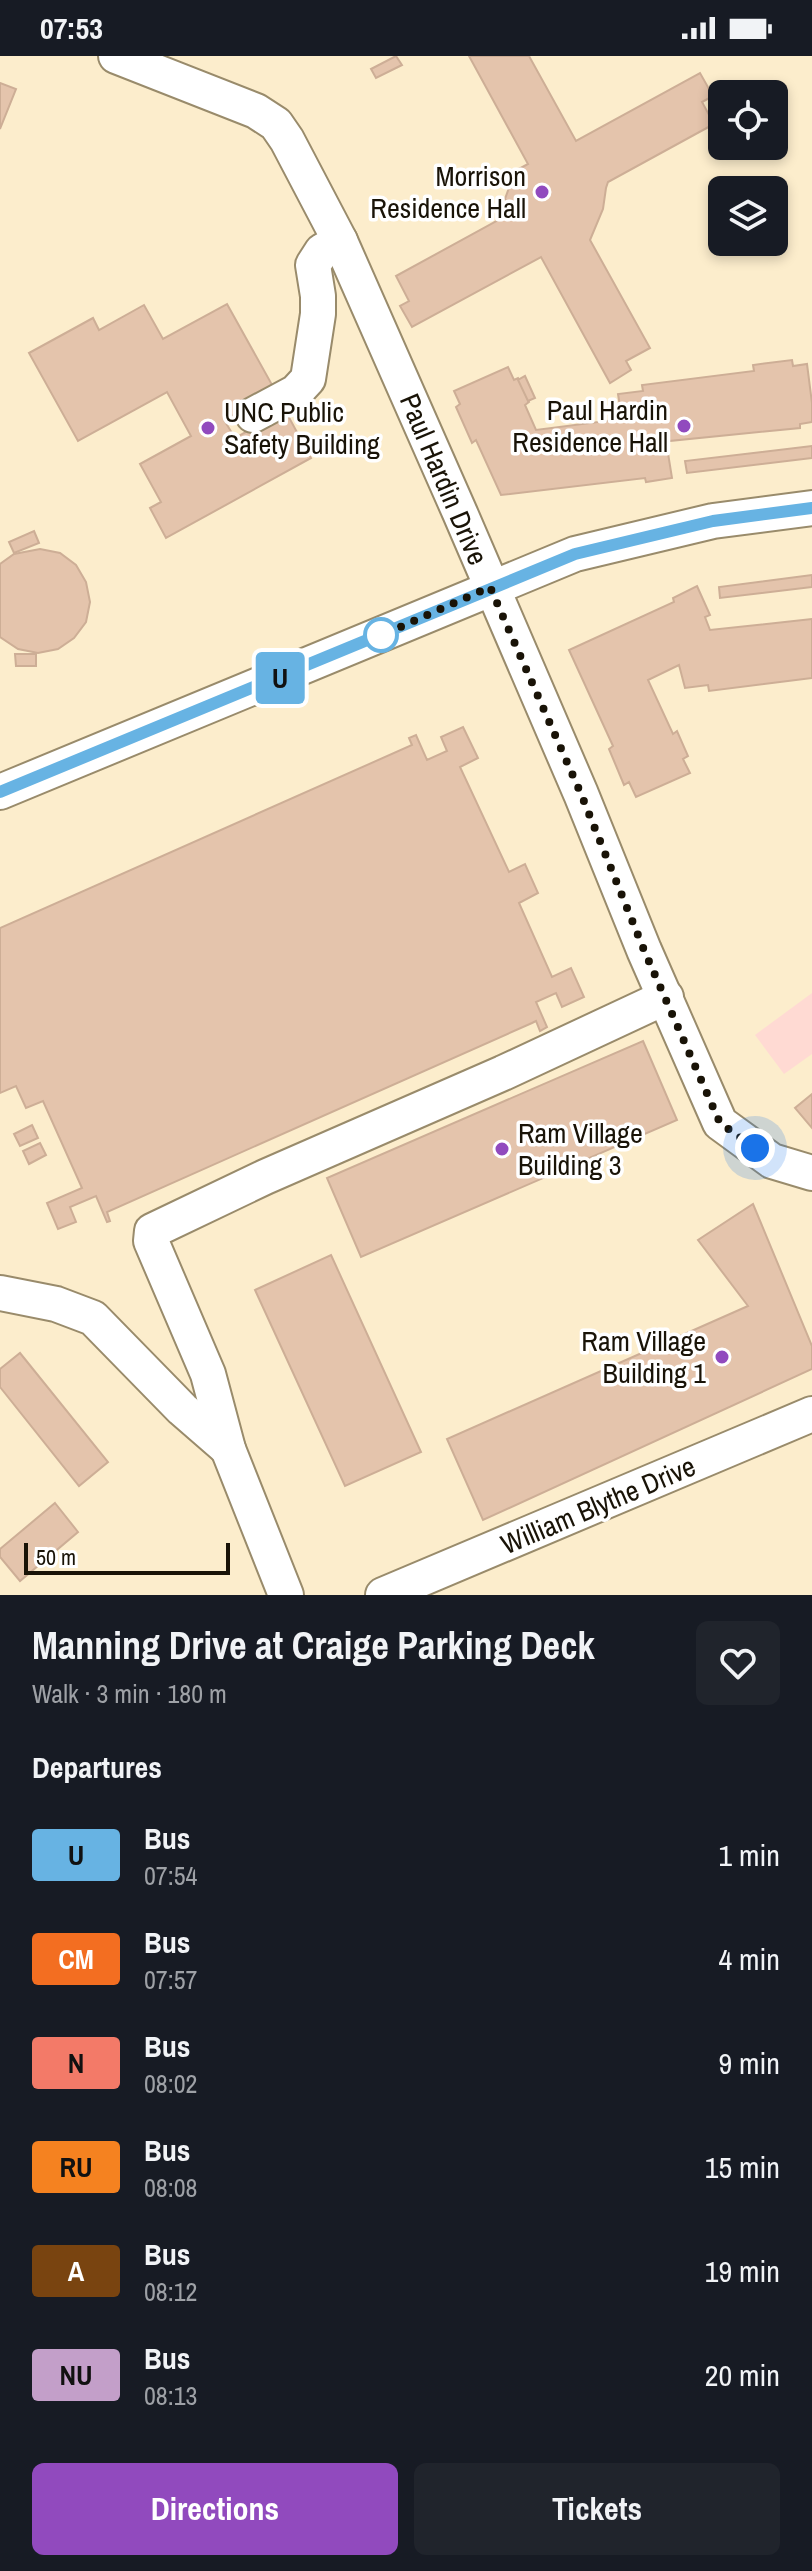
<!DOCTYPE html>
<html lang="en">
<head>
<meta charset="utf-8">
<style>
	:root { --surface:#171b24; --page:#20242c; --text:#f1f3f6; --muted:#9ea1a6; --accent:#914abe }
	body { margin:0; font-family:"Archivo Narrow",sans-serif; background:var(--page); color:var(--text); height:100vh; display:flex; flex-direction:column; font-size:30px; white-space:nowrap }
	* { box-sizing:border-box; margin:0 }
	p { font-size:26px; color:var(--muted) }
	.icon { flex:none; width:44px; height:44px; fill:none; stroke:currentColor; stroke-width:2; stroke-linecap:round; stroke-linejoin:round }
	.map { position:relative; height:1539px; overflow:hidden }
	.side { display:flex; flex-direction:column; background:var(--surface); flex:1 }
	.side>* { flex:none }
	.badge { padding:0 16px; border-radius:6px; font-size:28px; line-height:52px }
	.buttons { position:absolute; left:708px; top:24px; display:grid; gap:16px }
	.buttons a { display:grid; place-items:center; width:80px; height:80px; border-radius:12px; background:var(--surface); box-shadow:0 4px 12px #0003; font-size:40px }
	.scale { position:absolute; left:24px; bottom:20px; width:206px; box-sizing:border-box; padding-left:8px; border:4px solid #191307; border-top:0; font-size:22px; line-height:28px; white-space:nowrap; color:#191307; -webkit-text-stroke:6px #fff; paint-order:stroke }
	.you { position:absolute; width:40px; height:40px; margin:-20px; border:6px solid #fff; border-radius:50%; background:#1a73e8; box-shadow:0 0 0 12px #1a73e833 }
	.map>.badge { position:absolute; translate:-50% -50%; box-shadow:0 0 0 4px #fff }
	h2 { padding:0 32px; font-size:30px; line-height:72px }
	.round { display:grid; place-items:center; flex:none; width:84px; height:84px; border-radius:12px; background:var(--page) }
	.headline { display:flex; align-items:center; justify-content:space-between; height:136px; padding:0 32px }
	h1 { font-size:38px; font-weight:700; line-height:60px }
	.action { display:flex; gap:16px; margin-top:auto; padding:16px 32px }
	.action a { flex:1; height:92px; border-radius:12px; background:var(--accent); color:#fff; font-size:32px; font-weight:700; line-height:92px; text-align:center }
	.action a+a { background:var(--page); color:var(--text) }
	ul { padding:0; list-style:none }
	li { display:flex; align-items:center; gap:24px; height:104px; padding:0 32px }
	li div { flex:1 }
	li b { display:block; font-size:30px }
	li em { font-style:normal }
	li .badge { min-width:88px; font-weight:700; text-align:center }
	.status { display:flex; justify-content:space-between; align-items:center; height:56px; padding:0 40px; background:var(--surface); direction:ltr }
	.status svg { height:22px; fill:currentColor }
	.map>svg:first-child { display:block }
	.built { fill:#fcedcc; fill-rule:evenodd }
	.green { fill:#ffdad3 }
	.building { fill:#e4c4ac; stroke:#cdae96; stroke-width:2 }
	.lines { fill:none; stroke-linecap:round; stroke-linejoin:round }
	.minor-casing { stroke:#998b6b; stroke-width:38 }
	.minor { stroke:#fff; stroke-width:34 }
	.line-casing { stroke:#fff; stroke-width:18 }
	.line { stroke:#67b3e3; stroke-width:12 }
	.walk { stroke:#191307; stroke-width:8; stroke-dasharray:0 14.4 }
	.poi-dot { fill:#914abe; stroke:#fff; stroke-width:3 }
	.stop-dot { fill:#fff; stroke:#67b3e3; stroke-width:4 }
	.labels { text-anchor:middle; stroke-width:7; stroke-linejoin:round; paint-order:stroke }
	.poi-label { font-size:28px; fill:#191307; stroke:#fff; text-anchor:end }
	.street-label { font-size:28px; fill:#191307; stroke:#fff }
</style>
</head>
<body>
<div class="status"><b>07:53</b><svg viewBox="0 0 49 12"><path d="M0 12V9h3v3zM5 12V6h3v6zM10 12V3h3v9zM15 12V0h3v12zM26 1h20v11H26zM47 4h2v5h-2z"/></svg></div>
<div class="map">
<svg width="812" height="1539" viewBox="0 0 812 1539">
	<rect width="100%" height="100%" fill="#fcf6e8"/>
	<!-- built -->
	<path class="built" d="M0,0H812V1539H0ZM722,38H774V90H722ZM722,134H774V186H722Z"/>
	<!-- green -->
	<polygon class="green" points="812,937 812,998 784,1018 755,979"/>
	<!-- building -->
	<g class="building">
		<polygon points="396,0 402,9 376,22 371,13"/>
		<polygon points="469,0 529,0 576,85 700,17 713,40 702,46 714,68 608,126 606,132 603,153 590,184 650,292 626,305 631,314 610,327 541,201 412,271 400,250 409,245 396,220 513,156 505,143 515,115 528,108"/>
		<polygon points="0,27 16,33 0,73"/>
		<polygon points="227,248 276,336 224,364 235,382 285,354 311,402 166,482 150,452 161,446 140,408 191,380 167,336 78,385 29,297 93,262 99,274 144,249 163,283"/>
		<polygon points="792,304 793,310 807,308 812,347 812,366 800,368 800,372 660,386 661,391 667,391 672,422 646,426 645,422 501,439 476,384 472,387 456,351 460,348 454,335 508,311 514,324 518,322 529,346 525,349 536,374 622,363 618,338 643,335 642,329 754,315 753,309"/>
		<polygon points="525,320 535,342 528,345 518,324"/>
		<polygon points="812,390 812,402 687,417 685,405"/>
		<polygon points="34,475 39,487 14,497 9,486"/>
		<polygon points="40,493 60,497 76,509 86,526 90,546 86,566 74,582 58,593 38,597 18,593 0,581 0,508 14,498"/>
		<polygon points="812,519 812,531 720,542 719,531"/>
		<polygon points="697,530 710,559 705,561 710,574 812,563 812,622 709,635 708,629 685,632 679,609 648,624 673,678 677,675 688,700 683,703 690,717 636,741 629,726 624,729 609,693 613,690 569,594 674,546 673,542"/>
		<polygon points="15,598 36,598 36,610 16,610"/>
		<polygon points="463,671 478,702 460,711 509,816 525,808 538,837 519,847 552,921 571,912 584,941 562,951 556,937 536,946 547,971 540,975 536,965 532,967 107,1156 110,1165 107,1166 96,1140 70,1151 76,1166 58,1173 47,1147 82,1132 43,1045 26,1052 16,1030 0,1037 0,872 412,689 409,682 416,679 427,704 447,695 441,681"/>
		<polygon points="643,985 677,1064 361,1201 327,1122"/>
		<polygon points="812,1038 812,1072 795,1052"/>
		<polygon points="32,1069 38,1082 20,1090 14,1078"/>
		<polygon points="40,1087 46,1099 29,1108 23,1095"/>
		<polygon points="753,1148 812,1290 812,1313 483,1464 447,1383 748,1250 698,1184"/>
		<polygon points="331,1199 421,1396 345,1430 255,1234"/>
		<polygon points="20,1297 108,1406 79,1430 0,1331 0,1313"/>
		<polygon points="55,1447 78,1476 20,1525 0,1501 0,1493"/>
	</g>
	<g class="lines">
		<!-- minor casing -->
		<g class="minor-casing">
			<g id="minor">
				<polyline points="116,0 256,55 276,68 287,84 340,185 460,457 581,738 644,894 720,1067 772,1105 812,1117"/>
				<polyline points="253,359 296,336 308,323 318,258 318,240 313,209 322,195 340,185"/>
				<polyline points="0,736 575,498 713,465 812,452"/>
				<polyline points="0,1237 56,1248 93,1262 182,1353 228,1393"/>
				<polyline points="286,1539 228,1393 208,1318 151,1185 152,1175 265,1121 503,1017 666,941"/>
				<polyline points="383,1539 812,1358"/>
			</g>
		</g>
		<!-- minor -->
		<use href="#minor" class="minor"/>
	</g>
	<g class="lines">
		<!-- line casing -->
		<g class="line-casing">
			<polyline id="line" points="0,736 575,498 713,465 812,452"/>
		</g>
		<!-- line -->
		<use href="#line" class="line"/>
		<!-- walk -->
		<polyline class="walk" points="381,579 378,581 490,531 581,738 644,894 720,1067 755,1092"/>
	</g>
	<!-- markers -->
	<g class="poi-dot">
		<circle cx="542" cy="136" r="8"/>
		<circle cx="684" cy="370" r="8"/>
		<circle cx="208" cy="372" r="8"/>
		<circle cx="502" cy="1093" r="8"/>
		<circle cx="722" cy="1301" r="8"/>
	</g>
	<circle class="stop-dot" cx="381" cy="579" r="16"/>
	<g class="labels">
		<!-- poi labels -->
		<g class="poi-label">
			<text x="526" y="130">Morrison<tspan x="526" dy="32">Residence Hall</tspan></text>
			<text x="668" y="364">Paul Hardin<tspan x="668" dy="32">Residence Hall</tspan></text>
			<text x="224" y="366" text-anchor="start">UNC Public<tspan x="224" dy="32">Safety Building</tspan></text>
			<text x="518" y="1087" text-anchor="start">Ram Village<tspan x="518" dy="32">Building 3</tspan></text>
			<text x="706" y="1295">Ram Village<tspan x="706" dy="32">Building 1</tspan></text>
		</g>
		<!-- street labels -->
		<g class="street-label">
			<text transform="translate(444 423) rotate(67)" y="10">Paul Hardin Drive</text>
			<text transform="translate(598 1449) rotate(-23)" y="10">William Blythe Drive</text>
		</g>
	</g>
</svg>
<div class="buttons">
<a><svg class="icon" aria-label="locate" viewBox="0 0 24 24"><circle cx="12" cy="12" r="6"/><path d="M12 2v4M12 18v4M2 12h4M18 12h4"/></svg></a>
<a><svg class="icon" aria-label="layers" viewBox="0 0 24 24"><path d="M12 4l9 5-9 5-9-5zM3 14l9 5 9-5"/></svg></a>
</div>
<div class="scale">50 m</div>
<div class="you" style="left:755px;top:1092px"></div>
<b class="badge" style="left:280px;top:622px;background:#67b3e3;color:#111">U</b>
</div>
<section class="side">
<div class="headline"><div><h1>Manning Drive at Craige Parking Deck</h1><p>Walk · 3 min · 180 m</p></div><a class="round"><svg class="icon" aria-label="heart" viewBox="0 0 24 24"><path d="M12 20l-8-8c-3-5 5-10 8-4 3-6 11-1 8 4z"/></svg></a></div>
<h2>Departures</h2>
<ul>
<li><span class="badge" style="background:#67b3e3;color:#111">U</span><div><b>Bus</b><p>07:54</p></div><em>1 min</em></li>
<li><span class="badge" style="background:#f36e21;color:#fff">CM</span><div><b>Bus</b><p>07:57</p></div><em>4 min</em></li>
<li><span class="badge" style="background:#f37a68;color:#111">N</span><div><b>Bus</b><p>08:02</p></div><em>9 min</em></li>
<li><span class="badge" style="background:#f58220;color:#111">RU</span><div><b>Bus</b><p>08:08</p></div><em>15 min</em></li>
<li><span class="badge" style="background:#794410;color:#fff">A</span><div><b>Bus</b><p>08:12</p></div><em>19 min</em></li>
<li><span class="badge" style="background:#c39fc9;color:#111">NU</span><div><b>Bus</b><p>08:13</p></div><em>20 min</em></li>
</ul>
<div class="action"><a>Directions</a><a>Tickets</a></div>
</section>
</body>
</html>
